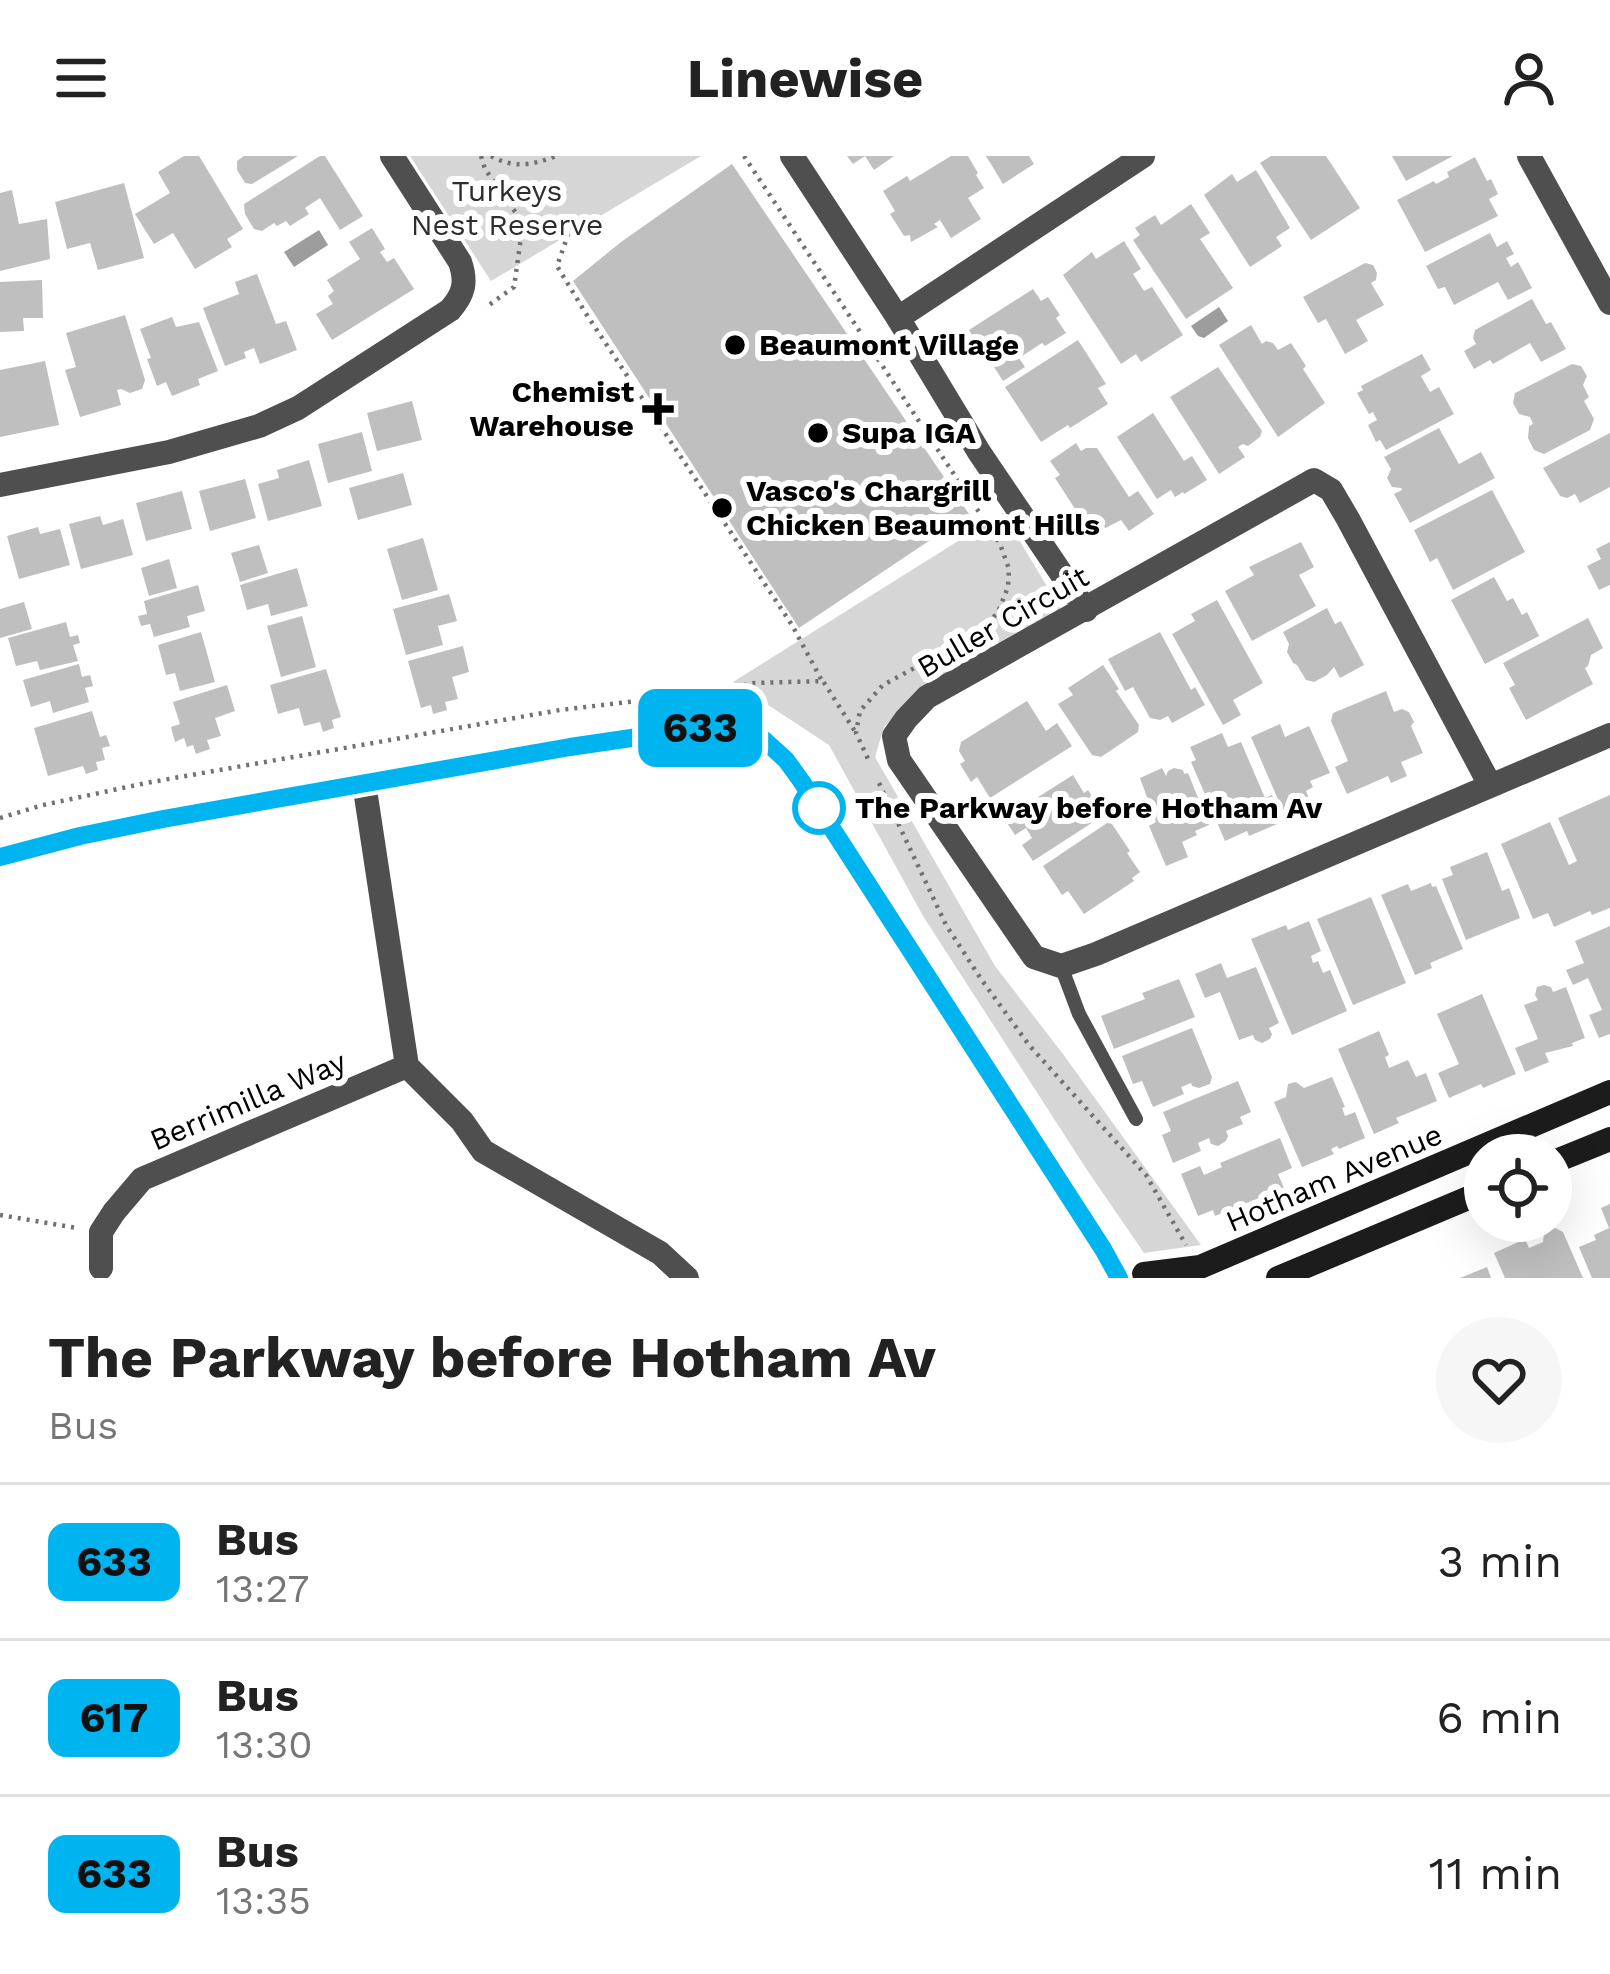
<!DOCTYPE html>
<html lang="en">
<head>
<meta charset="utf-8">
<style>
	:root { --surface:#fff; --page:#f6f6f6; --text:#222; --muted:#767676; --line:#e0e0e0 }
	body { margin:0; font-family:"Work Sans",sans-serif; background:var(--page); color:var(--text); height:100vh; display:flex; flex-direction:column; font-size:45px; white-space:nowrap }
	* { box-sizing:border-box; margin:0 }
	p { font-size:39px; color:var(--muted) }
	.icon { flex:none; width:66px; height:66px; fill:none; stroke:currentColor; stroke-width:2; stroke-linecap:round; stroke-linejoin:round }
	.map { position:relative; height:1122px; overflow:hidden }
	.sheet { display:flex; flex-direction:column; background:var(--surface); flex:1 }
	.sheet>* { flex:none }
	.badge { padding:0 24px; border-radius:18px; font-size:42px; line-height:78px }
	.buttons { position:absolute; left:1464px; top:978px; display:grid; gap:24px }
	.buttons a { display:grid; place-items:center; width:108px; height:108px; border-radius:50%; background:var(--surface); box-shadow:0 12px 48px #0002; font-size:60px }
	.map>.badge { position:absolute; translate:-50% -50%; box-shadow:0 0 0 6px #fff }
	.round { display:grid; place-items:center; flex:none; width:126px; height:126px; border-radius:63px; background:var(--page) }
	.head { display:flex; align-items:center; justify-content:space-between; height:204px; padding:0 48px }
	h1 { font-size:57px; font-weight:700; line-height:90px }
	ul { padding:0; list-style:none }
	li { display:flex; align-items:center; gap:36px; height:156px; padding:0 48px; border-top:3px solid var(--line) }
	li div { flex:1 }
	li b { display:block; font-size:45px }
	li em { font-style:normal }
	li .badge { min-width:132px; font-weight:700; text-align:center }
	header { display:flex; justify-content:space-between; align-items:center; height:156px; padding:0 48px; background:var(--surface); font-size:54px; font-weight:700 }
	.map>svg:first-child { display:block }
	.green { fill:#d6d6d6 }
	.water { fill:#9d9d9d }
	.building { fill:#bfbfbf }
	.lines { fill:none; stroke-linecap:round; stroke-linejoin:round }
	.path { stroke:#717171; stroke-width:4.5; stroke-dasharray:3 6; stroke-linecap:butt }
	.lane { stroke:#4f4f4f; stroke-width:14 }
	.street { stroke:#4f4f4f; stroke-width:24 }
	.secondary { stroke:#1c1c1c; stroke-width:24 }
	.line-casing { stroke:#fff; stroke-width:27 }
	.line { stroke:#00b5ef; stroke-width:18 }
	.poi-dot { fill:#000; stroke:#fff; stroke-width:4.5 }
	.stop-dot { fill:#fff; stroke:#00b5ef; stroke-width:6 }
	.labels { text-anchor:middle; stroke-width:12; stroke-linejoin:round; paint-order:stroke }
	.park-label { font-size:30px; fill:#2d2d2d; stroke:#fff }
	.poi-label { font-size:30px; font-weight:bold; fill:#000; stroke:#fff; text-anchor:start }
	.street-label { font-size:30px; fill:#000; stroke:#fff }
	.stop-label { font-size:30px; font-weight:bold; fill:#000; stroke:#fff; text-anchor:start }
</style>
</head>
<body>
<header><svg class="icon" aria-label="menu" viewBox="0 0 24 24"><path d="M4 6h16M4 12h16M4 18h16"/></svg>Linewise<svg class="icon" aria-label="person" viewBox="0 0 24 24"><circle cx="12" cy="8" r="4"/><path d="M4 21q1-7 8-7t8 7"/></svg></header>
<div class="map">
<svg width="1610" height="1122" viewBox="0 0 1610 1122">
	<rect width="100%" height="100%" fill="#fff"/>
	<!-- green -->
	<g class="green">
		<polygon points="410,0 701,0 491,125"/>
		<polygon points="1003,357 1066,462 912,542 884,571 875,601 995,810 1063,898 1201,1089 1144,1097 1087,1014 923,760 829,589 733,526"/>
	</g>
	<!-- water -->
	<g class="water">
		<polygon points="319,74 328,89 294,111 284,96"/>
		<polygon points="1219,151 1228,165 1204,182 1198,180 1191,170"/>
	</g>
	<!-- building -->
	<g class="building">
		<polygon points="184,0 199,0 243,73 227,83 232,91 195,113 173,77 154,88 135,58 170,37 158,16"/>
		<polygon points="244,0 298,0 252,28 245,27 237,14 237,5"/>
		<polygon points="320,0 325,0 363,60 340,74 320,42 305,52 309,58 290,70 286,65 277,70 274,67 262,75 254,73 245,58 244,48"/>
		<polygon points="847,0 894,0 874,14 865,0 853,8"/>
		<polygon points="951,0 968,0 978,17 976,19 984,32 968,42 981,63 951,82 940,64 934,68 938,71 911,86 910,79 904,80 890,58 895,55 883,35 907,20 910,25"/>
		<polygon points="986,0 1029,0 1034,8 1003,28"/>
		<polygon points="1271,0 1326,0 1360,52 1311,84 1260,7"/>
		<polygon points="1392,0 1453,0 1406,25"/>
		<polygon points="1475,1 1487,25 1491,23 1498,38 1489,43 1498,60 1425,96 1397,44 1434,25 1436,28 1449,21 1447,16"/>
		<polygon points="732,8 969,358 799,472 573,125 621,86"/>
		<polygon points="1256,14 1290,72 1276,81 1282,90 1250,111 1204,39 1232,18 1237,26"/>
		<polygon points="124,27 144,102 98,114 90,87 67,93 55,46"/>
		<polygon points="12,34 19,68 47,63 50,103 0,115 0,37"/>
		<polygon points="1191,48 1210,77 1200,83 1233,132 1186,163 1133,84 1140,79 1135,72 1155,59 1161,69"/>
		<polygon points="372,72 385,93 380,96 387,106 394,102 414,133 332,184 316,158 333,148 328,140 334,135 327,124 360,103 349,86"/>
		<polygon points="1490,77 1497,91 1507,85 1514,98 1506,102 1511,111 1518,106 1532,132 1508,144 1498,126 1454,149 1445,131 1438,133 1426,110"/>
		<polygon points="1124,85 1141,113 1133,118 1144,135 1152,131 1183,179 1141,206 1136,198 1121,208 1063,119 1092,96 1096,103"/>
		<polygon points="1365,107 1373,109 1377,117 1376,124 1371,127 1384,149 1356,164 1368,185 1345,198 1326,163 1318,167 1303,141"/>
		<polygon points="257,118 276,168 286,165 297,194 260,208 254,192 244,196 246,202 225,210 203,152 239,138 235,126"/>
		<polygon points="42,124 43,162 23,162 24,175 0,176 0,126"/>
		<polygon points="1033,133 1041,145 1048,141 1060,159 1056,162 1066,177 1045,190 1042,187 1019,202 1025,211 1003,225 987,200 982,203 975,192 978,189 969,174"/>
		<polygon points="1532,143 1546,168 1551,166 1566,193 1541,206 1530,187 1493,208 1490,204 1474,213 1464,195 1476,188 1473,182 1475,174"/>
		<polygon points="125,159 145,224 142,233 130,237 121,233 117,234 121,249 80,261 65,214 76,211 66,177"/>
		<polygon points="172,161 176,171 199,166 218,215 198,223 200,229 172,240 166,226 157,230 147,203 151,202 140,173"/>
		<polygon points="1251,169 1262,188 1266,185 1273,187 1278,194 1291,187 1306,210 1303,213 1325,247 1278,281 1219,189"/>
		<polygon points="1078,184 1106,228 1098,232 1108,248 1070,272 1068,269 1041,286 1005,231"/>
		<polygon points="1422,198 1431,214 1421,220 1430,236 1439,231 1454,258 1386,294 1380,284 1376,286 1368,269 1377,264 1373,256 1369,258 1357,237 1363,234 1361,230"/>
		<polygon points="45,205 59,269 0,281 0,214"/>
		<polygon points="1572,208 1581,210 1587,220 1583,229 1589,241 1584,245 1594,263 1590,274 1544,298 1534,294 1528,282 1529,270 1533,268 1530,261 1519,258 1513,247 1515,237"/>
		<polygon points="1218,211 1262,275 1260,281 1248,290 1243,288 1238,291 1245,301 1219,318 1170,241"/>
		<polygon points="412,245 422,284 377,295 367,257"/>
		<polygon points="1153,257 1184,305 1192,300 1207,324 1184,338 1183,336 1175,341 1171,334 1157,343 1117,281"/>
		<polygon points="1439,272 1459,308 1481,296 1495,322 1410,367 1394,338 1402,334 1401,332 1392,331 1387,322 1391,313 1384,301"/>
		<polygon points="362,276 372,315 328,327 318,288"/>
		<polygon points="1610,277 1610,331 1580,347 1575,338 1567,342 1560,340 1543,312"/>
		<polygon points="1076,287 1081,295 1086,292 1097,292 1129,341 1138,335 1154,358 1129,375 1121,364 1092,379 1055,322 1060,319 1050,305"/>
		<polygon points="309,304 322,350 268,365 258,328 279,322 277,314"/>
		<polygon points="403,317 412,349 358,364 349,332"/>
		<polygon points="245,323 256,362 210,375 199,335"/>
		<polygon points="1492,334 1525,396 1453,434 1437,402 1430,406 1414,374"/>
		<polygon points="182,335 192,373 146,385 136,347"/>
		<polygon points="100,360 103,369 123,363 133,399 81,413 69,368"/>
		<polygon points="38,371 40,378 60,373 70,409 19,423 7,380"/>
		<polygon points="423,382 438,434 402,444 387,393"/>
		<polygon points="1301,386 1314,411 1299,419 1316,450 1252,485 1225,435 1254,419 1249,411"/>
		<polygon points="1610,386 1610,429 1599,434 1587,410 1601,403 1596,393"/>
		<polygon points="259,389 268,417 240,426 231,397"/>
		<polygon points="169,403 177,432 149,440 141,412"/>
		<polygon points="297,412 308,450 271,460 268,448 247,454 240,429"/>
		<polygon points="1494,421 1507,445 1513,442 1522,459 1527,456 1539,480 1485,508 1451,444"/>
		<polygon points="198,429 205,455 187,460 190,471 154,481 150,468 141,470 138,460 147,458 144,445"/>
		<polygon points="449,438 457,465 438,470 443,489 406,499 393,453"/>
		<polygon points="1217,444 1263,527 1233,544 1241,559 1223,569 1172,478 1195,465 1191,458"/>
		<polygon points="24,446 32,473 0,482 0,453"/>
		<polygon points="1327,452 1335,468 1341,465 1364,509 1340,522 1334,511 1327,519 1314,526 1306,524 1297,509 1293,507 1287,496 1289,488 1283,476"/>
		<polygon points="302,460 316,511 281,521 267,470"/>
		<polygon points="1588,462 1603,492 1591,499 1588,510 1585,512 1593,528 1526,564 1509,532 1515,529 1503,507"/>
		<polygon points="66,466 70,481 78,479 80,487 73,489 78,505 40,514 37,505 16,510 8,482"/>
		<polygon points="201,476 215,526 180,535 175,517 166,519 158,489"/>
		<polygon points="1160,476 1191,534 1195,531 1205,549 1172,567 1168,560 1160,564 1150,562 1133,531 1125,535 1108,503"/>
		<polygon points="463,490 469,516 452,521 458,543 445,546 447,554 433,558 431,549 421,552 408,505"/>
		<polygon points="79,508 82,521 90,519 93,530 85,532 89,546 53,557 50,545 31,551 23,524"/>
		<polygon points="1103,509 1119,533 1116,535 1139,569 1138,576 1101,601 1092,599 1058,548 1073,539 1068,532"/>
		<polygon points="326,513 341,561 332,564 334,572 323,576 320,566 304,570 299,552 278,558 270,529"/>
		<polygon points="227,529 235,555 215,562 221,580 207,584 210,593 196,598 193,589 187,591 184,582 175,586 171,571 180,568 173,546"/>
		<polygon points="1386,535 1394,556 1402,553 1409,556 1414,566 1411,570 1423,597 1401,606 1407,620 1391,627 1388,620 1347,638 1335,611 1348,605 1331,565 1333,557"/>
		<polygon points="1027,545 1046,575 1057,567 1072,590 990,642 977,621 971,626 960,608 965,605 959,595 961,586"/>
		<polygon points="92,555 100,581 106,579 110,590 102,592 105,604 96,606 98,614 86,618 83,610 48,620 34,572"/>
		<polygon points="1280,568 1285,581 1309,570 1330,617 1310,625 1313,631 1306,635 1312,650 1286,662 1251,581"/>
		<polygon points="1222,577 1228,591 1241,586 1265,642 1272,639 1280,657 1274,660 1277,668 1249,680 1247,675 1225,685 1191,606 1196,604 1190,591"/>
		<polygon points="1162,612 1166,620 1168,615 1174,612 1183,614 1184,618 1188,617 1209,669 1195,675 1197,679 1182,686 1188,701 1166,710 1149,670 1156,666 1140,622"/>
		<polygon points="1073,619 1084,637 1088,634 1104,659 1033,705 1022,689 1032,682 1026,672 1015,679 1000,656 1023,641 1027,648"/>
		<polygon points="1610,639 1610,752 1592,759 1590,755 1554,771 1548,757 1533,763 1501,688 1550,666 1569,709 1577,705 1558,662"/>
		<polygon points="1110,665 1130,695 1127,697 1140,716 1132,722 1134,725 1084,758 1068,735 1062,739 1043,710"/>
		<polygon points="1487,696 1502,735 1509,732 1520,762 1466,784 1442,723 1453,719 1450,711"/>
		<polygon points="1431,727 1432,731 1436,730 1463,793 1430,807 1432,812 1415,819 1381,739 1408,728 1411,735"/>
		<polygon points="1371,741 1406,827 1353,849 1317,763"/>
		<polygon points="1309,765 1321,795 1311,800 1313,807 1318,805 1323,817 1330,814 1347,855 1292,879 1251,783 1286,769 1288,774"/>
		<polygon points="1610,770 1610,878 1599,882 1589,859 1602,854 1588,822 1573,829 1566,814 1584,807 1575,785"/>
		<polygon points="1221,807 1227,822 1256,811 1279,867 1269,872 1272,878 1270,883 1262,887 1255,884 1253,879 1239,884 1220,836 1205,842 1195,818"/>
		<polygon points="1179,823 1195,861 1114,893 1101,860 1145,843 1142,837"/>
		<polygon points="1544,829 1551,831 1553,836 1566,831 1585,882 1572,887 1573,890 1545,897 1549,906 1525,916 1515,892 1538,883 1524,849 1538,844 1535,839 1537,831"/>
		<polygon points="1482,838 1516,918 1483,932 1481,928 1449,942 1438,917 1459,908 1437,858"/>
		<polygon points="1192,872 1212,921 1210,928 1199,932 1192,930 1191,927 1181,931 1184,938 1153,951 1142,925 1133,928 1122,900"/>
		<polygon points="1379,875 1389,899 1385,901 1389,912 1408,904 1416,921 1426,917 1437,945 1396,962 1399,967 1374,978 1338,893"/>
		<polygon points="1332,921 1345,951 1342,952 1345,960 1355,956 1365,982 1339,993 1337,990 1331,993 1334,998 1302,1011 1274,946 1286,941 1288,928 1296,926 1304,932"/>
		<polygon points="1238,925 1251,956 1240,961 1243,968 1226,975 1228,980 1226,985 1218,990 1211,988 1209,982 1198,987 1201,995 1173,1007 1162,979 1171,975 1163,956"/>
		<polygon points="1280,982 1292,1012 1278,1018 1284,1032 1215,1060 1213,1054 1198,1060 1181,1018 1200,1010 1204,1019 1222,1011 1220,1007"/>
		<polygon points="1610,1048 1610,1122 1592,1122 1579,1091 1596,1084 1594,1079 1609,1072 1601,1052"/>
		<polygon points="1555,1072 1563,1076 1583,1122 1505,1122 1494,1097 1525,1083 1529,1092 1543,1086 1544,1077"/>
		<polygon points="1487,1111 1491,1122 1460,1122"/>
	</g>
	<g class="lines">
		<!-- path -->
		<g class="path">
			<polyline points="481,0 485,13 523,67 514,131 485,152"/>
			<path d="M491,0C514,13 533,9 556,0"/>
			<polyline points="744,0 1000,388 1009,413 1008,431 998,456 979,477 883,529 860,555 856,577 869,605"/>
			<polyline points="523,67 568,79 557,110 585,156 792,469 821,523"/>
			<polyline points="879,627 946,769 981,823 1029,889 1146,1019 1186,1089"/>
			<polyline points="0,662 43,649 146,627 560,554 705,537 755,527 823,525 856,577"/>
			<polyline points="0,1059 77,1072"/>
		</g>
		<!-- lane -->
		<polyline class="lane" points="1061,810 1079,858 1136,963"/>
		<!-- street -->
		<g class="street">
			<polyline points="792,0 898,162 979,296 1086,454"/>
			<polyline points="1529,0 1610,147"/>
			<polyline points="898,162 1143,0"/>
			<path d="M0,329L169,296L259,270L298,252L450,154C464,138 467,126 460,106L392,0"/>
			<polyline points="364,627 407,910 462,965 483,995 660,1097 687,1122"/>
			<polyline points="1490,629 1348,363 1331,334 1314,324 927,541 906,563 894,580 899,604 1034,801 1061,810 1096,798 1610,579"/>
			<polyline points="101,1112 101,1076 114,1056 142,1023 407,910"/>
		</g>
		<!-- secondary -->
		<g class="secondary">
			<polyline points="0,701 81,680 162,663 570,591 720,569 752,575 764,584 786,604 802,626 1103,1093 1119,1122"/>
			<polyline points="1551,1007 1610,983"/>
			<polyline points="1144,1118 1200,1111 1610,936"/>
			<polyline points="1278,1122 1485,1035"/>
		</g>
	</g>
	<g class="lines">
		<!-- line casing -->
		<g class="line-casing">
			<polyline id="line" points="0,701 80,680 163,663 570,591 720,569 752,575 764,584 786,604 802,626 1103,1093 1119,1122"/>
		</g>
		<!-- line -->
		<use href="#line" class="line"/>
	</g>
	<!-- markers -->
	<g class="poi-dot">
		<circle cx="735" cy="189" r="12"/>
		<path d="M652 235h12v12h12v12h-12v12h-12v-12h-12v-12h12z"/>
		<circle cx="818" cy="277" r="12"/>
		<circle cx="722" cy="352" r="12"/>
	</g>
	<circle class="stop-dot" cx="819" cy="652" r="24"/>
	<g class="labels">
		<!-- park labels -->
		<g class="park-label">
			<text x="507" y="45">Turkeys<tspan x="507" dy="34">Nest Reserve</tspan></text>
		</g>
		<!-- poi labels -->
		<g class="poi-label">
			<text x="759" y="199">Beaumont Village</text>
			<text x="634" y="246" text-anchor="end">Chemist<tspan x="634" dy="34">Warehouse</tspan></text>
			<text x="842" y="287">Supa IGA</text>
			<text x="746" y="345">Vasco's Chargrill<tspan x="746" dy="34">Chicken Beaumont Hills</tspan></text>
		</g>
		<!-- street labels -->
		<g class="street-label">
			<text transform="translate(1003 466) rotate(-30)" y="10">Buller Circuit</text>
			<text transform="translate(248 945) rotate(-23)" y="10">Berrimilla Way</text>
			<text transform="translate(1334 1022) rotate(-23)" y="10">Hotham Avenue</text>
		</g>
		<!-- stop labels -->
		<g class="stop-label">
			<text x="855" y="662">The Parkway before Hotham Av</text>
		</g>
	</g>
</svg>
<div class="buttons">
<a><svg class="icon" aria-label="locate" viewBox="0 0 24 24"><circle cx="12" cy="12" r="6"/><path d="M12 2v4M12 18v4M2 12h4M18 12h4"/></svg></a>
</div>
<b class="badge" style="left:700px;top:572px;background:#00b5ef;color:#111">633</b>
</div>
<section class="sheet">
<div class="head"><div><h1>The Parkway before Hotham Av</h1><p>Bus</p></div><a class="round"><svg class="icon" aria-label="heart" viewBox="0 0 24 24"><path d="M12 20l-8-8c-3-5 5-10 8-4 3-6 11-1 8 4z"/></svg></a></div>
<ul>
<li><span class="badge" style="background:#00b5ef;color:#111">633</span><div><b>Bus</b><p>13:27</p></div><em>3 min</em></li>
<li><span class="badge" style="background:#00b5ef;color:#111">617</span><div><b>Bus</b><p>13:30</p></div><em>6 min</em></li>
<li><span class="badge" style="background:#00b5ef;color:#111">633</span><div><b>Bus</b><p>13:35</p></div><em>11 min</em></li>
</ul>
</section>
</body>
</html>
